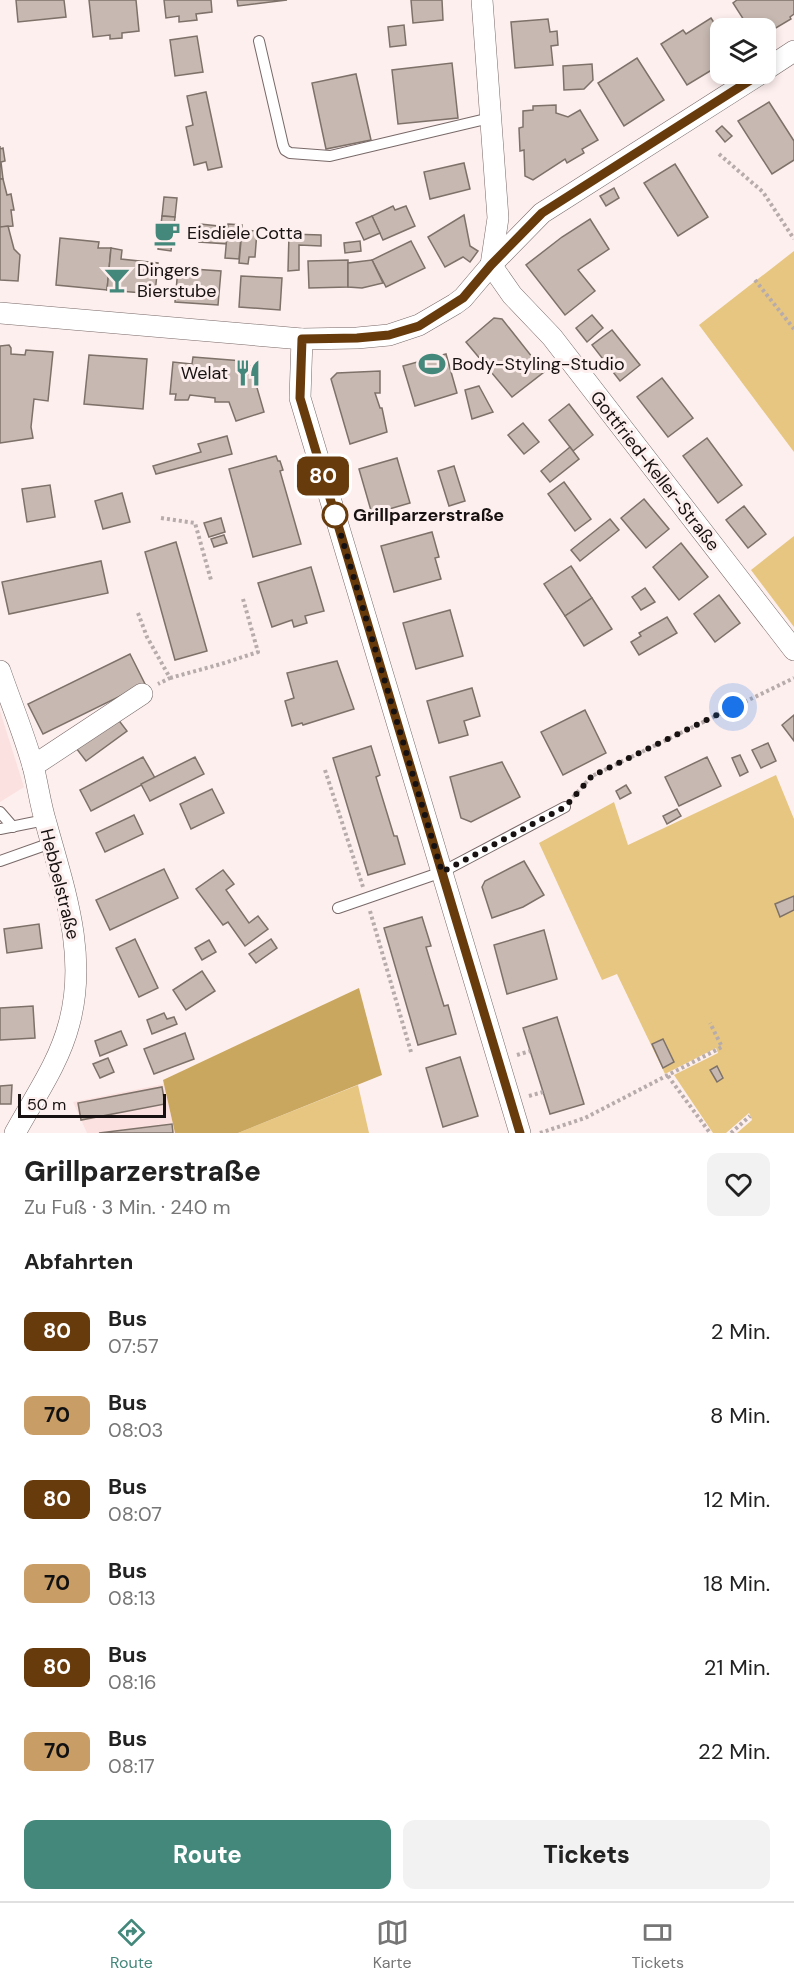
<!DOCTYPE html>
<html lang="de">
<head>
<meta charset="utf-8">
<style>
	:root { --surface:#fff; --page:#f2f2f2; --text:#222; --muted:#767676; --line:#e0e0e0; --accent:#44887b }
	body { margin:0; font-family:"DM Sans",sans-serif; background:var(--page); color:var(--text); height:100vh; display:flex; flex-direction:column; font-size:22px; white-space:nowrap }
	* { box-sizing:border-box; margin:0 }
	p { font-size:20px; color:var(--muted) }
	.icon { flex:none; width:33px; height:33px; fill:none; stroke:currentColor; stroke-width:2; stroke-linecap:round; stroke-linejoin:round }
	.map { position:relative; height:1133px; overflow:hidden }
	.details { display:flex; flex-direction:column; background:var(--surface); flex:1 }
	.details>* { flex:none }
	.badge { padding:0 12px; border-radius:9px; font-size:21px; line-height:39px }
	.tools { position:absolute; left:710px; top:18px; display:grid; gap:12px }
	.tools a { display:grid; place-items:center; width:66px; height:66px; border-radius:12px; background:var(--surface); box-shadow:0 3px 9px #0003; font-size:30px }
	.scale { position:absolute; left:18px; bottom:15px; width:148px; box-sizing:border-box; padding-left:6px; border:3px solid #171211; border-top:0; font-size:16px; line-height:21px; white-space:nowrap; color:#171211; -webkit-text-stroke:4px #fdefee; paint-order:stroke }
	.you { position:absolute; width:30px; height:30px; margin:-15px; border:4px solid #fff; border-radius:50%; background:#1a73e8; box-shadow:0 0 0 9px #1a73e833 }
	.map>.badge { position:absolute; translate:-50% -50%; box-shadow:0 0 0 3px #fff }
	h2 { padding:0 24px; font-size:22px; line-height:54px }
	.round { display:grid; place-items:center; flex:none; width:63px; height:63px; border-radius:12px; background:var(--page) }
	.head { display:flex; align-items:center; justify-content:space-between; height:102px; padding:0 24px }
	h1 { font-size:28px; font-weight:800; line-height:45px }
	.cta { display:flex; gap:12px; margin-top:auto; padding:12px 24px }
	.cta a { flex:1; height:69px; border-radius:12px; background:var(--accent); color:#fff; font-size:24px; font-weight:800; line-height:69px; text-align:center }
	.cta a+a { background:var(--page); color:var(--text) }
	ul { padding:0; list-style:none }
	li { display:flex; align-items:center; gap:18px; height:84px; padding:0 24px }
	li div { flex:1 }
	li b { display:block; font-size:22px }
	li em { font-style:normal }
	li .badge { min-width:66px; font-weight:700; text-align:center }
	.tab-bar { display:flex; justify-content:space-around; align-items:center; height:84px; border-top:2px solid var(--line); background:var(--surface); font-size:16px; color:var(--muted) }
	.tab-bar a { display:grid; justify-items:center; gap:3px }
	.tab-bar .on { color:var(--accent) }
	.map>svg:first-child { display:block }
	.built { fill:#fbe1df }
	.green { fill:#e6c680 }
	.forest { fill:#c9a75e }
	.building { fill:#c7b9b1; stroke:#7d7169; stroke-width:1.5 }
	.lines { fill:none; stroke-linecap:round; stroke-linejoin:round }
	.service-casing { stroke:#786968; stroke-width:12 }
	.minor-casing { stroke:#786968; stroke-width:22 }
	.path { stroke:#b7acab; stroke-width:4; stroke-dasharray:3 3; stroke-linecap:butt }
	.service { stroke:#fff; stroke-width:10 }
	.minor { stroke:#fff; stroke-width:21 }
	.line-casing { stroke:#fff; stroke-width:14 }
	.line { stroke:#683b0c; stroke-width:9 }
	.walk { stroke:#171211; stroke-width:6; stroke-dasharray:0 10.8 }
	.stop-dot { fill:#fff; stroke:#683b0c; stroke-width:3 }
	.labels { text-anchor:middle; stroke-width:6; stroke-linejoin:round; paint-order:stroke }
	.poi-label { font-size:18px; fill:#171211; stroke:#fdefee; text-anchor:start }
	.street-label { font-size:18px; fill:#171211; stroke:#fdefee }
	.stop-label { font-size:18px; font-weight:bold; fill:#171211; stroke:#fdefee; text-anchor:start }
</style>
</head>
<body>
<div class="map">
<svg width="794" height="1133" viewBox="0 0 794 1133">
	<rect width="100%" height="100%" fill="#fdefee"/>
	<!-- built -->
	<g class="built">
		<polygon points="0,711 24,787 0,802"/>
		<polygon points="164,1084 175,1133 87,1133 73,1102"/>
	</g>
	<!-- green -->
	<g class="green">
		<polygon points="794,251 794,452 699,325"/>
		<polygon points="794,536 794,627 751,570"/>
		<polygon points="776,775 794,819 794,1133 737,1133 752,1120 749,1113 726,1133 713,1133 674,1075 718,1053 716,1048 665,1074 617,974 602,980 539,843 614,802 628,845"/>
		<polygon points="358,1085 369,1133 238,1133"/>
	</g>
	<!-- forest -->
	<polygon class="forest" points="359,988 382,1075 238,1133 175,1133 163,1080"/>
	<!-- building -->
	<g class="building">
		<polygon points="16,0 64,0 66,17 18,22"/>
		<polygon points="89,0 136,0 139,31 122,33 122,38 110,39 110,35 93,37"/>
		<polygon points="164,0 211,0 212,12 196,14 197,20 179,22 179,16 166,18"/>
		<polygon points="237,0 287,0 238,6"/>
		<polygon points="411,0 442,0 443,20 413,23"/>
		<polygon points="737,0 794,0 794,14 790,17 791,19 769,32 768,31 765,33 765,28 749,28 733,3"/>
		<polygon points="711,18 720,32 720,65 687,85 661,44 683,30 686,34"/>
		<polygon points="548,19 550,32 557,31 558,45 551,46 553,65 515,68 511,22"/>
		<polygon points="404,25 406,45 390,47 388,27"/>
		<polygon points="197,36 203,72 175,76 170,40"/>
		<polygon points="637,58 664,100 624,126 598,83"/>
		<polygon points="452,63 458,118 398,124 392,70"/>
		<polygon points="592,64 593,80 584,89 564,90 563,66"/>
		<polygon points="356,74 371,140 326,149 312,83"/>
		<polygon points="206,92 222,167 208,170 206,162 194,165 186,127 193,125 187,96"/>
		<polygon points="769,102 794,141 794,160 772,174 738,121"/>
		<polygon points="556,105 556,113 568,117 580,110 598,140 582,149 584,153 567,163 565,159 533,180 525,176 524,150 520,151 519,128 523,127 523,111 533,110 533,106"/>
		<polygon points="722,126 732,136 725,142 716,131"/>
		<polygon points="0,146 0,149 3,148 5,161 1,162 3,179 0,179"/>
		<polygon points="464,163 470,189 430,199 424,172"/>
		<polygon points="675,164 708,217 678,236 644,183"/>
		<polygon points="0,179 3,179 7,195 11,194 14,210 11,210 13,226 0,227"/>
		<polygon points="614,188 619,198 606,206 600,196"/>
		<polygon points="164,197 177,198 175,217 162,216"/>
		<polygon points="393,206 395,210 406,206 415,226 383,240 372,216"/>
		<polygon points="464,215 470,246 478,251 470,262 463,257 445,267 428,237"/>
		<polygon points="162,216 175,217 171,251 158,249"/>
		<polygon points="372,216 380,233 364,240 356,223"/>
		<polygon points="590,219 609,249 578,270 595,291 565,315 526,265 562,237"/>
		<polygon points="200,224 228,227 227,244 199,242"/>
		<polygon points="228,224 242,225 239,259 225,258"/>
		<polygon points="8,226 14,249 20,255 18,281 0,280 0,227"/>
		<polygon points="242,230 257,231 255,257 249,257 248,264 239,263"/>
		<polygon points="289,234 321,235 321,246 299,245 299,270 288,271"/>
		<polygon points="60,238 99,242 98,248 111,248 107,290 56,285"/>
		<polygon points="360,241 361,251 345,253 344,243"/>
		<polygon points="411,241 425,268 386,287 372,260"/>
		<polygon points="111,248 122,250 121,259 158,263 155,294 107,290"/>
		<polygon points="348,260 348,287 309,288 308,261"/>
		<polygon points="372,260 383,283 362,288 348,287 348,263"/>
		<polygon points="178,268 221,271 218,305 175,302"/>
		<polygon points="241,276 282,278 280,310 239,307"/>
		<polygon points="592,315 603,328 587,342 576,328"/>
		<polygon points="494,318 502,319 544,372 512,397 466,342"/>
		<polygon points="612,330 640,365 620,381 592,345"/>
		<polygon points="9,345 11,348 11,354 25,355 26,350 53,352 48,401 34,399 31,427 33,438 0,443 0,346"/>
		<polygon points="446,354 457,393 415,406 403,366"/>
		<polygon points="89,355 147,359 143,409 84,404"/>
		<polygon points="193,357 243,361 251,367 264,412 236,421 229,402 215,402 215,398 190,395 188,400 175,400 176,394 170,394 173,362 192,364"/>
		<polygon points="380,371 380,393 375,393 380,408 382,408 387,432 350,444 331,379 337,373"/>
		<polygon points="662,378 693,418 668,437 637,397"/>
		<polygon points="479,386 493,412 472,419 465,390"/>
		<polygon points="569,404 593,435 573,451 549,420"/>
		<polygon points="523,423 539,442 524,454 508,435"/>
		<polygon points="227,436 232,454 156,474 153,466 201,452 198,444"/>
		<polygon points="707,438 742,485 718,503 683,456"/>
		<polygon points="570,447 579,459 550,482 541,471"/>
		<polygon points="276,456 278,461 280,461 283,470 280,471 301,544 253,557 229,469"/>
		<polygon points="397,458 410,503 372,514 359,469"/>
		<polygon points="454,466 465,501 449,506 438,471"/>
		<polygon points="564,482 591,519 575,531 548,494"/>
		<polygon points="50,485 55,517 27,522 22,489"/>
		<polygon points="122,493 130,522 103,529 95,501"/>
		<polygon points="644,499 669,529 646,548 621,518"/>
		<polygon points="744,506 766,534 748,548 726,520"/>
		<polygon points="221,518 225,532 209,537 204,523"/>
		<polygon points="610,519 619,530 580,561 571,550"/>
		<polygon points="432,532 439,557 435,558 441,579 394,592 381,546"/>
		<polygon points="224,535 227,543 214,547 211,539"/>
		<polygon points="176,542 207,651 175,660 145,552"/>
		<polygon points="681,543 708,577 679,600 653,567"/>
		<polygon points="101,561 108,593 9,614 2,582"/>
		<polygon points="571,566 592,598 565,616 544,584"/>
		<polygon points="311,567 324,611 305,616 307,623 294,627 292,620 272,627 258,583"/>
		<polygon points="645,588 655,602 641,610 632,597"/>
		<polygon points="719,595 740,623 715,642 694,614"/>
		<polygon points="592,598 612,629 584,646 565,616"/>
		<polygon points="450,610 463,656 416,669 403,623"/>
		<polygon points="667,617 677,633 639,655 631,642 641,636 639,633"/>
		<polygon points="130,654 145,684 43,734 28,704"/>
		<polygon points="337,661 354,709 303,725 302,723 292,726 285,701 294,698 287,673"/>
		<polygon points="472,688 480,716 464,721 468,735 439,743 427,701"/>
		<polygon points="585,710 606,753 563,775 541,732"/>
		<polygon points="794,715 794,741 782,725"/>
		<polygon points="117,718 127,731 86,761 76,748"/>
		<polygon points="768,743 776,761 761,768 752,750"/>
		<polygon points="371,746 380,775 376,777 394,836 397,836 405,864 368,875 333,758"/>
		<polygon points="740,755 748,772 740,776 732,758"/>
		<polygon points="143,757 155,778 91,811 80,790"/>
		<polygon points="195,757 204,774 150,801 141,784"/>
		<polygon points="707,757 721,786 679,806 665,777"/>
		<polygon points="502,762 520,797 471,822 461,818 450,777"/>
		<polygon points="626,785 631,793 620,799 616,791"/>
		<polygon points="212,789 224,813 191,829 180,804"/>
		<polygon points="677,809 681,816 667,824 663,816"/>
		<polygon points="134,815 143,834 105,852 96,833"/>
		<polygon points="524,861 544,895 523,907 492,918 482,887 485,881"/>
		<polygon points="164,869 178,898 110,930 96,900"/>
		<polygon points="223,870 234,884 226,890 249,923 258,916 268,929 245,946 228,922 223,925 196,889"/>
		<polygon points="794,896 794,910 780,917 775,904"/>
		<polygon points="422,917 431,946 426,947 444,1006 448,1005 456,1034 418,1045 384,928"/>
		<polygon points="39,924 42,948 7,953 4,929"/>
		<polygon points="544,930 557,979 507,994 494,945"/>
		<polygon points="135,939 158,988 139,997 116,948"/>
		<polygon points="271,939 277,948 256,963 249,954"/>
		<polygon points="209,940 216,952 202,960 195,948"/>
		<polygon points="202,971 215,991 186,1010 173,990"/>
		<polygon points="33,1006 35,1038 0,1040 0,1008"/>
		<polygon points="164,1013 167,1019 174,1017 177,1024 152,1034 147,1020"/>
		<polygon points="557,1017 584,1104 550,1114 523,1028"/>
		<polygon points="121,1031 127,1045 100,1056 95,1041"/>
		<polygon points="185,1033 194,1059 154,1074 144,1049"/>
		<polygon points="663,1039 674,1062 663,1068 652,1044"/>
		<polygon points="460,1057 478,1116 443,1127 426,1068"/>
		<polygon points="108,1058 114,1072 100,1078 93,1064"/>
		<polygon points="717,1066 723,1078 717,1082 710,1070"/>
		<polygon points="12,1085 11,1104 0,1104 0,1086"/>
		<polygon points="162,1087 165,1104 81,1120 78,1103"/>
		<polygon points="172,1124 173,1133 99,1133"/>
	</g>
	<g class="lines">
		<!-- service casing -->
		<g class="service-casing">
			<g id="service">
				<polyline points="259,41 283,145 285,150 290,153 330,156 490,118"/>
				<polyline points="0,812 13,827"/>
				<polyline points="0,829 45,820"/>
				<polyline points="0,861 51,843"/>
				<polyline points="338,908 442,872 565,807"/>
			</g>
		</g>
		<!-- minor casing -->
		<g class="minor-casing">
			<g id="minor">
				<polyline points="482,0 498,218 491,265"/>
				<polyline points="765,70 794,51"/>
				<polyline points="491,265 512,295 552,337 794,650"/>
				<polyline points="0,313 302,339 357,338 389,335 419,325 455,304 463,298 491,265 542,213 760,74"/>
				<polyline points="302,339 300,398 520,1133"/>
				<path d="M0,671C11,703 24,734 33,766C38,785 40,804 46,823C64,889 88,955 69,1024C59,1063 34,1098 15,1133"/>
				<polyline points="33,766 142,694"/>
			</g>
		</g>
		<!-- path -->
		<g class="path">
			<polyline points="719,154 763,192 794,239"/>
			<polyline points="755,280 794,329"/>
			<polyline points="161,518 195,523 211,580"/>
			<polyline points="138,613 147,637 170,678 158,684"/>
			<polyline points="170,678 221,664 258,652 243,599"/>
			<polyline points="325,770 363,887"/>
			<polyline points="573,797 592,776 794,678"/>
			<polyline points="370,911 411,1052"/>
			<polyline points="517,1055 530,1051"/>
			<polyline points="668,1076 710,1133"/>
			<polyline points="529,1096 543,1092"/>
			<polyline points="540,1133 585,1118 722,1047 710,1023"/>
			<polyline points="731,1133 750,1116"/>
		</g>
		<!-- service -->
		<use href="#service" class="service"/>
		<!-- minor -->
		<use href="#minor" class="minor"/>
	</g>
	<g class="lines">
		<!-- line casing -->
		<g class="line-casing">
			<polyline id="line" points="520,1133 300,398 302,339 357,338 389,335 419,326 463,298 491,265 542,213 760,74"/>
		</g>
		<!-- line -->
		<use href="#line" class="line"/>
		<!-- walk -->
		<polyline class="walk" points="335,515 442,872 565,807 592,776 733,707"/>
	</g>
	<!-- icons -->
	<defs>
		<g id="cafe-bare" transform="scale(2.07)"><path d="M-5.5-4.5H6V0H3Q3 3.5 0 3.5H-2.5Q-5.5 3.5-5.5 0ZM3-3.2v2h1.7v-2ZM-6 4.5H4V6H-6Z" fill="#44887b" stroke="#fdefee" stroke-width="2.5" paint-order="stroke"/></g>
		<g id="bar-bare" transform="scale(2.07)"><path d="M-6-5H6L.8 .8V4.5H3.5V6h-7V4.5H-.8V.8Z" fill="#44887b" stroke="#fdefee" stroke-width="2.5" paint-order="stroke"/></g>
		<g id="stadium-bare" transform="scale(2.07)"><path d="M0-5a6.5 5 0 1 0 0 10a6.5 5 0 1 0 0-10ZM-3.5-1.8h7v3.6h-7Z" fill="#44887b" stroke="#fdefee" stroke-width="2.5" paint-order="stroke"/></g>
		<g id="restaurant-bare" transform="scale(2.07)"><path d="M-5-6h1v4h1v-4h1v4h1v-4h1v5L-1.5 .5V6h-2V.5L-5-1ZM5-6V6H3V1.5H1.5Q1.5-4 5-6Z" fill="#44887b" stroke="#fdefee" stroke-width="2.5" paint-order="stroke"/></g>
	</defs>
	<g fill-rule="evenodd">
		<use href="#cafe-bare" x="167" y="233"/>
		<use href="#bar-bare" x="117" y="280"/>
		<use href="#stadium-bare" x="432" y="364"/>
		<use href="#restaurant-bare" x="248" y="373"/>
	</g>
	<!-- markers -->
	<circle class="stop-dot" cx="335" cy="515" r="12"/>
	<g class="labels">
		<!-- poi labels -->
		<g class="poi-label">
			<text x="187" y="239">Eisdiele Cotta</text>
			<text x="137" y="276">Dingers<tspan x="137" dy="21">Bierstube</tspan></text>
			<text x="452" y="370">Body-Styling-Studio</text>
			<text x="228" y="379" text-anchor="end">Welat</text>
		</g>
		<!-- street labels -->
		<g class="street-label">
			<text transform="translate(655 471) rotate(52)" y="6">Gottfried-Keller-Straße</text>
			<text transform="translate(60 884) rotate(76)" y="6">Hebbelstraße</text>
		</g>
		<!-- stop labels -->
		<g class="stop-label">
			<text x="353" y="521">Grillparzerstraße</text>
		</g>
	</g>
</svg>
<div class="tools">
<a><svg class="icon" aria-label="layers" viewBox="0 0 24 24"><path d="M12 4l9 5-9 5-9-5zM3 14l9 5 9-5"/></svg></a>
</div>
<div class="scale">50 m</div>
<div class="you" style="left:733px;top:707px"></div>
<b class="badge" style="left:323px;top:476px;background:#683b0c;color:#fff">80</b>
</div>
<section class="details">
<div class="head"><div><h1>Grillparzerstraße</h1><p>Zu Fuß · 3 Min. · 240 m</p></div><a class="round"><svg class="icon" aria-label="heart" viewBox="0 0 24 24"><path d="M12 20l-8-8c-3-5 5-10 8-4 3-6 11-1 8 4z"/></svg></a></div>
<h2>Abfahrten</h2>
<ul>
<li><span class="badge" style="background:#683b0c;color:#fff">80</span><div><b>Bus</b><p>07:57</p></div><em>2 Min.</em></li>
<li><span class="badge" style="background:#c99d66;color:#111">70</span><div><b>Bus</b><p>08:03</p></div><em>8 Min.</em></li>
<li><span class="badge" style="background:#683b0c;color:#fff">80</span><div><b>Bus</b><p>08:07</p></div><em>12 Min.</em></li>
<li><span class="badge" style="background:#c99d66;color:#111">70</span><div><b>Bus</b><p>08:13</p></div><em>18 Min.</em></li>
<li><span class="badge" style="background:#683b0c;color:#fff">80</span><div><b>Bus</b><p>08:16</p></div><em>21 Min.</em></li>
<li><span class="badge" style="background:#c99d66;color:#111">70</span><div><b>Bus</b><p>08:17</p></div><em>22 Min.</em></li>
</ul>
<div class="cta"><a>Route</a><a>Tickets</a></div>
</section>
<nav class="tab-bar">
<a class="on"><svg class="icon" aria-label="directions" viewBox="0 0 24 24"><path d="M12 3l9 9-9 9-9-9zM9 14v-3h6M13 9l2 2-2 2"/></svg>Route</a>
<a><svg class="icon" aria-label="map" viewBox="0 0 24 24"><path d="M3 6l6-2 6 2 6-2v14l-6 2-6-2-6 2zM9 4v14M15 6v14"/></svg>Karte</a>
<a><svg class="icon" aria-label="tickets" viewBox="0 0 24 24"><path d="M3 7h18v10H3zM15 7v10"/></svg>Tickets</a>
</nav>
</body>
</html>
